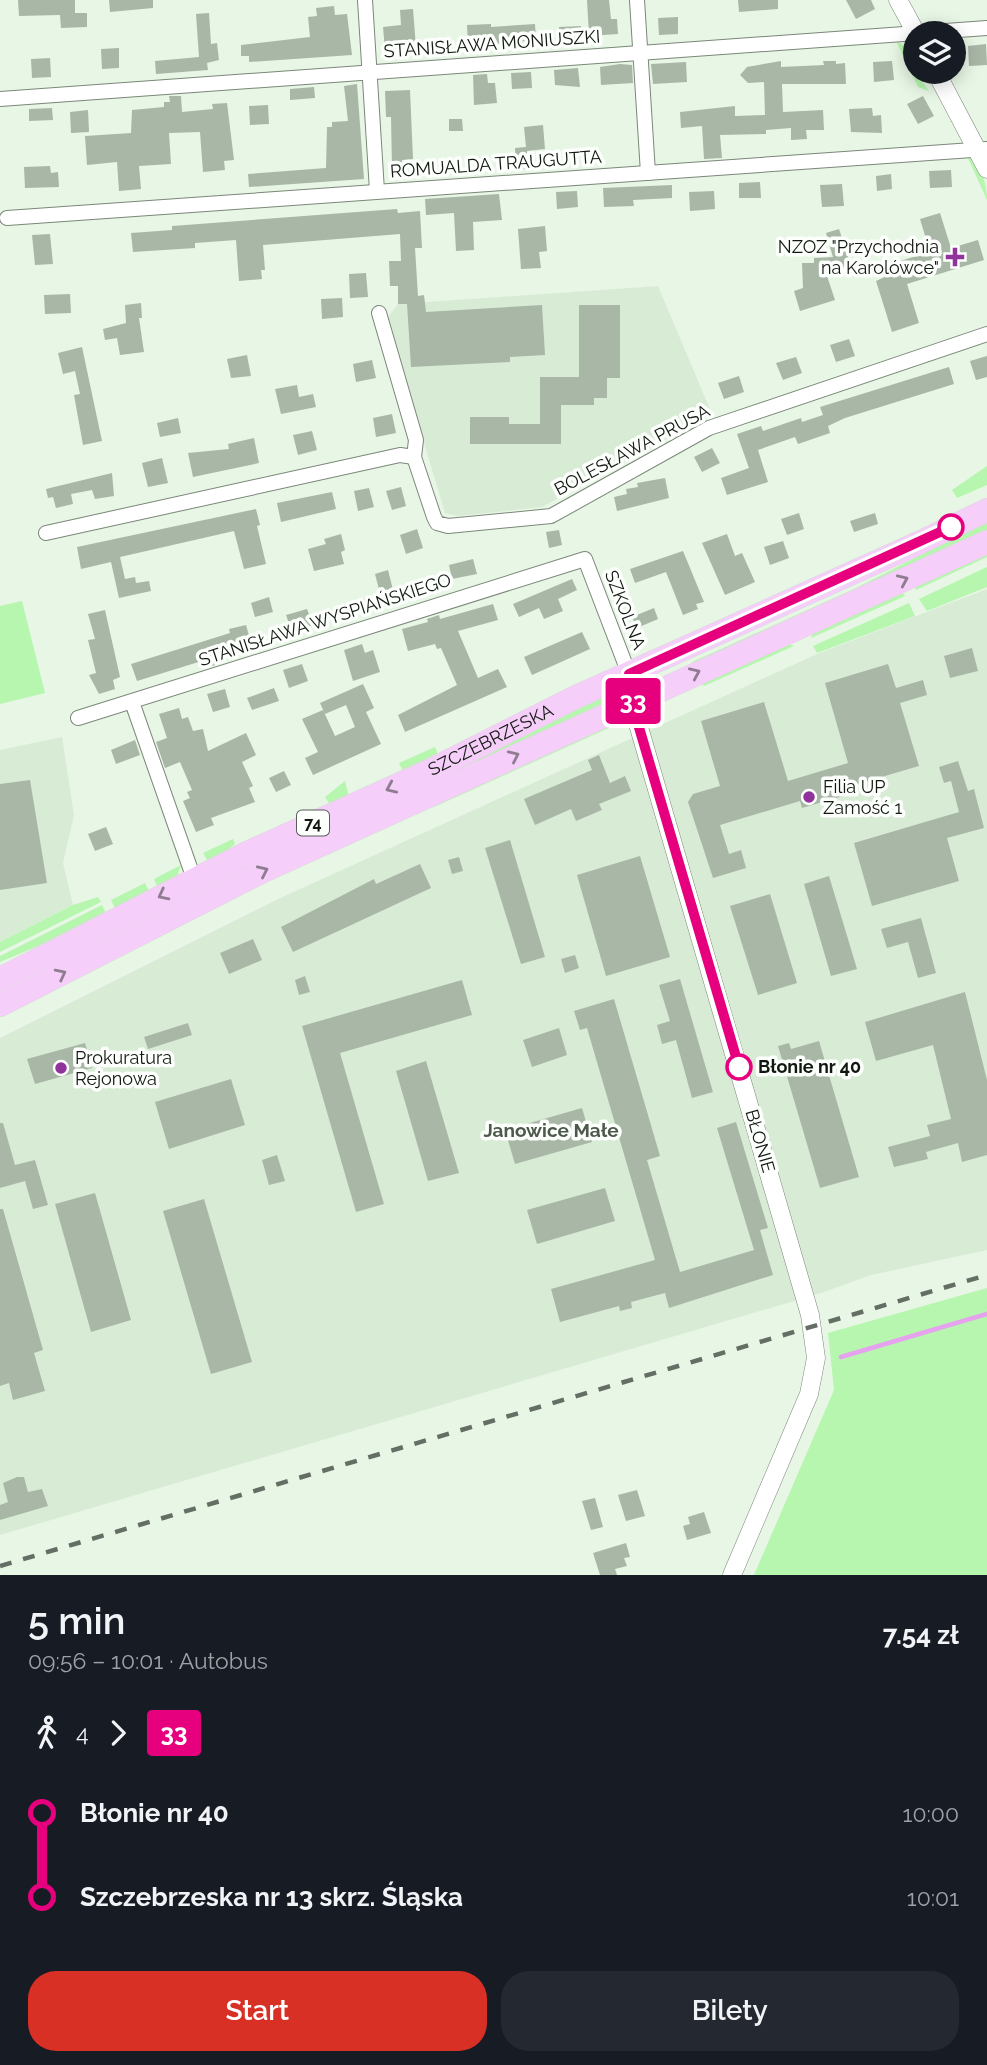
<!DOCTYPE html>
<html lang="pl">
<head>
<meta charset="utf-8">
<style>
	:root { --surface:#171b24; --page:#242831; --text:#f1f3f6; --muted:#9ea1a6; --accent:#d93025 }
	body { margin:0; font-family:Raleway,sans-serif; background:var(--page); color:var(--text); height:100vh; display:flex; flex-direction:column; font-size:26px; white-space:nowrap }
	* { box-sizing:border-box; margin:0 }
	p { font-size:23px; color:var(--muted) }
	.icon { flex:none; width:38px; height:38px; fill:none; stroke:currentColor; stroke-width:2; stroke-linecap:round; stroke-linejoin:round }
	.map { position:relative; height:1575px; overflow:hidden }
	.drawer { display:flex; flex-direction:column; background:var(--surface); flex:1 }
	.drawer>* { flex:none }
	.badge { padding:0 14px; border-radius:5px; font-size:24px; line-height:46px }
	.controls { position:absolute; left:903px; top:21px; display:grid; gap:14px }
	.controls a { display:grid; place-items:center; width:63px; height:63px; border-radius:50%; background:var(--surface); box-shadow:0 4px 18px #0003; font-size:35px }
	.map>.badge { position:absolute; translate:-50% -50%; box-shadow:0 0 0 4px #fff }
	.legs { display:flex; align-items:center; gap:10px; height:77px; padding:0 28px; font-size:23px }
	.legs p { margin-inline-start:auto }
	.overview { display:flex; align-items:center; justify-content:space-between; height:119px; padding:0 28px }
	h1 { font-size:38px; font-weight:600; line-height:52px }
	.action { display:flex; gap:14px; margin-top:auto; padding:14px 28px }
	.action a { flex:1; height:80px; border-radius:28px; background:var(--accent); color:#fff; font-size:28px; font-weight:600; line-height:80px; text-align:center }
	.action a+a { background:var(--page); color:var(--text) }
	ul { padding:0 28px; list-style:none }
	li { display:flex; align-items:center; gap:24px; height:84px; font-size:26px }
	li i { display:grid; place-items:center; width:10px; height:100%; margin:0 9px; background:currentColor }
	li i::after { content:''; width:18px; height:18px; margin:-9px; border:5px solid; border-radius:50%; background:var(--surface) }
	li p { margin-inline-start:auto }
	li:first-child i { background:linear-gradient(#0000 50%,currentColor 0) }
	li:last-child i { background:linear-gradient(currentColor 50%,#0000 0) }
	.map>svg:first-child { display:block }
	.built { fill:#d8ecd5 }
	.green { fill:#b6f6ae }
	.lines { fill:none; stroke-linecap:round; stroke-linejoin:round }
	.stream { stroke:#e6a1ef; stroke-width:4.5 }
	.building { fill:#a9b7a7 }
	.minor-casing { stroke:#7b8779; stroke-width:16 }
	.tertiary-casing { stroke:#7b8779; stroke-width:19 }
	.primary-casing { stroke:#d9dad9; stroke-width:24 }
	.minor { stroke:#fff; stroke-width:14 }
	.tertiary { stroke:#fff; stroke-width:18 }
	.primary { stroke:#f5cef9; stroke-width:23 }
	.rail { stroke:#656e64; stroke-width:4.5; stroke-dasharray:12 12; stroke-linecap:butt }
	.oneway { stroke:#8f7c91 }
	.line-1-casing { stroke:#fff; stroke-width:16 }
	.line-1 { stroke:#e6007e; stroke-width:10 }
	.poi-dot { fill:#90339c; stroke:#fcfffc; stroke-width:2.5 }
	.stop-1-dot { fill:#fff; stroke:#e6007e; stroke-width:3.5 }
	.labels { text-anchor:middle; stroke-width:7; stroke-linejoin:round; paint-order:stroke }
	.shield { fill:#fcfffc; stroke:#585d58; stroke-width:2 }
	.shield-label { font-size:16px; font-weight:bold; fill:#121711 }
	.street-label { font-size:18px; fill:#121711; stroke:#fcfffc }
	.poi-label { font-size:18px; fill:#121711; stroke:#fcfffc; text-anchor:start }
	.stop-label { font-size:18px; font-weight:bold; fill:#121711; stroke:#fcfffc; text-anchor:start }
	.neighbourhood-label { font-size:19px; font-weight:bold; fill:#4d594b; stroke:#fcfffc }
</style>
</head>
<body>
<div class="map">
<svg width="987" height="1575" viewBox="0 0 987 1575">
	<rect width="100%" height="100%" fill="#e7f6e5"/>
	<!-- built -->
	<g class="built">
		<polygon points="658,286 712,414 542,507 458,516 445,513 387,319 398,304"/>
		<polygon points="987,589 987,1250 871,1275 821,1293 0,1535 0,1038 276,900 817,654"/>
		<polygon points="62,737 74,815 63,863 73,905 0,942 0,750"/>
	</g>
	<!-- green -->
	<g class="green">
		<polygon points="896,41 903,45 915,72 929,91 918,87"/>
		<path d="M967,156C981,163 987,185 987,200Z"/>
		<polygon points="987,466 987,485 957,498 952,490"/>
		<polygon points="987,521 987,533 694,665 692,662 856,588"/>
		<polygon points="987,551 987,557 916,590 914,585"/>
		<polygon points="987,567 987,587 927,611 919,599"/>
		<polygon points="902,592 905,596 811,638 814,630"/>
		<polygon points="22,601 45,693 0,704 0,606"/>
		<polygon points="909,603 915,616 817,653 813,646"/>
		<polygon points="788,644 794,646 704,686 699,681"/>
		<polygon points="605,696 615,699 440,782 437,776 592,698"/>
		<polygon points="616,722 620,723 434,807 436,803"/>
		<polygon points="435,747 438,755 403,771 399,763"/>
		<polygon points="345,781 349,797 331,806 325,797"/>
		<polygon points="233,839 235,844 217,859 207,860 203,853"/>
		<polygon points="181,865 177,877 157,886 154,879"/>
		<polygon points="145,883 149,891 118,909 115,908 111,900"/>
		<polygon points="98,897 101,902 0,952 0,942 73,905"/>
		<polygon points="102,905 106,913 77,930 0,962 0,956"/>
		<polygon points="987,1288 987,1575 754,1575 834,1390 828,1333"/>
	</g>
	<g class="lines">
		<!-- stream -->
		<polyline class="stream" points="841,1357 987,1314"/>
	</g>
	<!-- building -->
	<g class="building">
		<polygon points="18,0 75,0 75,13 87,13 87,27 61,28 60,15 19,16"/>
		<polygon points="109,0 153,0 153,8 110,12"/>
		<polygon points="587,0 609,0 611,19 617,19 618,34 589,36"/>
		<polygon points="738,0 778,0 778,9 739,12"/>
		<polygon points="846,0 871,0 875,9 856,19"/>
		<polygon points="334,6 335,15 347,14 352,55 249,62 249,56 241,56 241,45 310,37 308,17 317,16 316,8"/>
		<polygon points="413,9 416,47 385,50 383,27 401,25 400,10"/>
		<polygon points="209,13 211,44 217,43 219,60 207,63 208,70 156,74 155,61 199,57 196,14"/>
		<polygon points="678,17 678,34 659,35 658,18"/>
		<polygon points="491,24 491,27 535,24 536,40 468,47 467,25"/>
		<polygon points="581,26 582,43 560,44 559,27"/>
		<polygon points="986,44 987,65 969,66 968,46"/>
		<polygon points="119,48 119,68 102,69 101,49"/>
		<polygon points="50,58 51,77 32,78 31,59"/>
		<polygon points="781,61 781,67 824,65 823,61 836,61 836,64 845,63 846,84 782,84 783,112 823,110 824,130 806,130 807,139 791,140 791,128 766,130 766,134 720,135 722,158 704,159 702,126 681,128 680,112 735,106 735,116 765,115 764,82 748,83 740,75 747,67"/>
		<polygon points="892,61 894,80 874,82 873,62"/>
		<polygon points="686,62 687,82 653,84 651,64"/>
		<polygon points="620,64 632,65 633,83 601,85 600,67"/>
		<polygon points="578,68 580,87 555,85 554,70"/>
		<polygon points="531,72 532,88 512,89 511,73"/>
		<polygon points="487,74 488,83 495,83 497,103 474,105 473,75"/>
		<polygon points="357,84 364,179 249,187 248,174 326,168 327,127 332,127 332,122 348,121 344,86"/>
		<polygon points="314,87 315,98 290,100 290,89"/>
		<polygon points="410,90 413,159 402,160 403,169 392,169 391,117 386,117 385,91"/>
		<polygon points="169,96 181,96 182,112 213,109 212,104 227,103 234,160 224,161 225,170 203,172 200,132 169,133 171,164 139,166 141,189 119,191 117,162 87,165 85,136 131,133 132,110 164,107 164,102 170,102"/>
		<polygon points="923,96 934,116 918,124 907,104"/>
		<polygon points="268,105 269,124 250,125 249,106"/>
		<polygon points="52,108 53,120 29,121 29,109"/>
		<polygon points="872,108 873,116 881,115 882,133 851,132 849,109"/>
		<polygon points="88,110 89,132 71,133 70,112"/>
		<polygon points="449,119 462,119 463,131 449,131"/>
		<polygon points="543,125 545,149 527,151 529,168 516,169 515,148 526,147 524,127"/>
		<polygon points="50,166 51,173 58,172 59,187 25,188 24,167"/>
		<polygon points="951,170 952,187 930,188 929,171"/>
		<polygon points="891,174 892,189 877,191 876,176"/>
		<polygon points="760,182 761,198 739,198 739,183"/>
		<polygon points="842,184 844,206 822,207 820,185"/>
		<polygon points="672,185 672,198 633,200 634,206 604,207 603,188"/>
		<polygon points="577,191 578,207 557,209 556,192"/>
		<polygon points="714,191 715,209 690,211 689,192"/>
		<polygon points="499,194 502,220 473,222 474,250 456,251 454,213 426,215 425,199"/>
		<polygon points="397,209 398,213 420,211 422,248 415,248 418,296 424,295 426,312 542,305 545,355 510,357 510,362 411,367 407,304 398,304 398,286 390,286 389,261 401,261 400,234 263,245 265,270 261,270 262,279 239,281 236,240 195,243 195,248 133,252 131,233 172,230 172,226"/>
		<polygon points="940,213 951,248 978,240 984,260 907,284 919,323 892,332 876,281 902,269 900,261 930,252 920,219"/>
		<polygon points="545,226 547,251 539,252 541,268 521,269 518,229"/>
		<polygon points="839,229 851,265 826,273 835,300 800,311 794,291 803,288 802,263 814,263 814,258 833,257 826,233"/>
		<polygon points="50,234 53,264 35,265 32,235"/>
		<polygon points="366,273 368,297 350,298 349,274"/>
		<polygon points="70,294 71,313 45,314 44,295"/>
		<polygon points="342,298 343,317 322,319 321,299"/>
		<polygon points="141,303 142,318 139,318 144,352 120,355 117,338 105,340 103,329 126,323 125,305"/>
		<polygon points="579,305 620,305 620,378 607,378 607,398 594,398 594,405 561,405 561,444 470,444 470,417 509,417 509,424 540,424 540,377 579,377"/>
		<polygon points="849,339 855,356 836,362 830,345"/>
		<polygon points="82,347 102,441 83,445 74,395 80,394 75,371 63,374 58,353"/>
		<polygon points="247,355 251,376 231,378 227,359"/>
		<polygon points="987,356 987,377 976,380 970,361"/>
		<polygon points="796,357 802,373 783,380 776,363"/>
		<polygon points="372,360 376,378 356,382 353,364"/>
		<polygon points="949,367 954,384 845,418 828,426 830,433 798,444 795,437 758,450 768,482 727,495 721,478 749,468 737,434 761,426 763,431 801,418 802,422 823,415 820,407"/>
		<polygon points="739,376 744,392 724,399 718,383"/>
		<polygon points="297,385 299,397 313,394 316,407 281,414 275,389"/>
		<polygon points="392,414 396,433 376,437 373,418"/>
		<polygon points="178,418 181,433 160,437 157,423"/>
		<polygon points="312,431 317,450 298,455 293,435"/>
		<polygon points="254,438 259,463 193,477 188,453 229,449 228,444"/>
		<polygon points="712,448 720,463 702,472 694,457"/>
		<polygon points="162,458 168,483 148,487 142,463"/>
		<polygon points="112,473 114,496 95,499 92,490 71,494 73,504 56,508 53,497 48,498 46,489"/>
		<polygon points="665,478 669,498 617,511 614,497 627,494 626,489 638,487 637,483"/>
		<polygon points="401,487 406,506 392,510 386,491"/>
		<polygon points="369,488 374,507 358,511 354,491"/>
		<polygon points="332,492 336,509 281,522 277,503"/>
		<polygon points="256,509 260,525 257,526 266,564 244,569 234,531 120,557 125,579 135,577 136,583 149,581 151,591 119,598 111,562 81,569 77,547"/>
		<polygon points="799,513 804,529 787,535 781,519"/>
		<polygon points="875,513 878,524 854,532 850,521"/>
		<polygon points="417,529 423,548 406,554 400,535"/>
		<polygon points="559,530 562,545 549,548 546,532"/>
		<polygon points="341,534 345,550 341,552 344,564 314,571 308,549 326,544 324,539"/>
		<polygon points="727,534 735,556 742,553 755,582 725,595 702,543"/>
		<polygon points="783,541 789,558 770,565 764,547"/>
		<polygon points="683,551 704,602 696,604 698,609 683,615 666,572 635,583 630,569"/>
		<polygon points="473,559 477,574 452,579 449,565"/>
		<polygon points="388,570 394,594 381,597 375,574"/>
		<polygon points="572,579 577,590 558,599 563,611 544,619 539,608 519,617 513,604"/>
		<polygon points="269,597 273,612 255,617 251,603"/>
		<polygon points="371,597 374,607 353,612 350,602"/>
		<polygon points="493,604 498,620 458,631 478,678 498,669 507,687 405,732 398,715 457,685 441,648 437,649 435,644 408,651 402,629 428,622 427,619 439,615 440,619"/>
		<polygon points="654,608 658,619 637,628 632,617"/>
		<polygon points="307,609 313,625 292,632 286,615"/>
		<polygon points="105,610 120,677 113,680 115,689 99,694 89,675 96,673 88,640 95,639 88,614"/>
		<polygon points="246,625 252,646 216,654 219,664 208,667 205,660 137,681 131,664 230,633 229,629"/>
		<polygon points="582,632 590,649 532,675 524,657"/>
		<polygon points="362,644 365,653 373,650 380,672 353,681 344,650"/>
		<polygon points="972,648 978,671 950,678 944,656"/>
		<polygon points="302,664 308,681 289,688 283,670"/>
		<polygon points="888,664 896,688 923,680 927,695 900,703 919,766 851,786 853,793 802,808 800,801 720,825 729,854 741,850 746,868 713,878 688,802 693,794 720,786 701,721 764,702 788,781 848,763 825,683"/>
		<polygon points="363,684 374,708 366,712 381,744 313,775 305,758 318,752 302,719 323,710 335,736 355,727 346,705 325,714 320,703"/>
		<polygon points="274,688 279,701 252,710 247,698"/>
		<polygon points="225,689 230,707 213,712 207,694"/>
		<polygon points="179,708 182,719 188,717 193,731 203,729 208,751 246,733 256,755 242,762 253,786 249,788 255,802 211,818 214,825 196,832 183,801 190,798 187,792 192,790 180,762 165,768 156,742 167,738 159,714"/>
		<polygon points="135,740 140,755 116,764 111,750"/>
		<polygon points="599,755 610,783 625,776 631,791 599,804 602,810 576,821 571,809 535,825 524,799 592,770 588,760"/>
		<polygon points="958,761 968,791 974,789 984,828 947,838 959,881 872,906 854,843 959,812 951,781 944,783 939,767"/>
		<polygon points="284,771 291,785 276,792 269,778"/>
		<polygon points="30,780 47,883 0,890 0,784"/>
		<polygon points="106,827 113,844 95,851 88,834"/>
		<polygon points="510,840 545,957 521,964 485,848"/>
		<polygon points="640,856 670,957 606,976 577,875"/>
		<polygon points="459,857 463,871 452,874 448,860"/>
		<polygon points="420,864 431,888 293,952 281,927 374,879 376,884"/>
		<polygon points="829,876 857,969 831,976 804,884"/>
		<polygon points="770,894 797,983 758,995 730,906"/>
		<polygon points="921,918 936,973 918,978 908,942 887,948 881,929"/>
		<polygon points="253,939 262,960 229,974 220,953"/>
		<polygon points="575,955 579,968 565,973 561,959"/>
		<polygon points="305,976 310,992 299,995 295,980"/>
		<polygon points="680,979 713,1092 692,1098 676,1040 662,1044 657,1025 670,1021 659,985"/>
		<polygon points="462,980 472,1015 340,1053 384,1204 356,1212 302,1026"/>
		<polygon points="965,992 987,1080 987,1155 962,1162 958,1143 926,1152 928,1159 894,1167 888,1147 930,1136 927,1125 951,1119 933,1045 876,1061 865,1022"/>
		<polygon points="614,999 660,1156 647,1160 680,1272 754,1250 717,1128 736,1122 768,1228 760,1230 773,1275 669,1308 665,1293 631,1302 632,1308 620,1311 619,1306 560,1322 551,1289 655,1260 587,1028 580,1030 574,1011"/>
		<polygon points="188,1023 192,1035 148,1049 144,1037"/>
		<polygon points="559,1028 567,1055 532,1067 523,1040"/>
		<polygon points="819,1041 859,1177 820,1188 778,1046 789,1043 791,1049"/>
		<polygon points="85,1043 92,1068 35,1084 27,1059"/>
		<polygon points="426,1061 459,1173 428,1181 396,1071"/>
		<polygon points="231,1079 245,1125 169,1149 155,1102"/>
		<polygon points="582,1108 592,1142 515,1164 505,1130"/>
		<polygon points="0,1123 3,1123 15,1165 35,1160 48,1205 33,1209 25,1181 0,1188"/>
		<polygon points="277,1155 285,1181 269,1185 262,1160"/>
		<polygon points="605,1188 615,1221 537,1244 527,1210"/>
		<polygon points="95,1193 131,1320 91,1332 55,1204"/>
		<polygon points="204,1199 252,1362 211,1374 163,1211"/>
		<polygon points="0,1209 3,1209 43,1350 34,1353 45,1391 13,1400 9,1383 0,1386"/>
		<polygon points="17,1477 24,1477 28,1492 42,1489 48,1506 0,1520 0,1505 8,1502 3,1483"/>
		<polygon points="637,1490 645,1516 626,1521 618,1495"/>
		<polygon points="595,1498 603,1527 591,1530 582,1501"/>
		<polygon points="704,1512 711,1533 687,1540 683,1526 690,1524 688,1517"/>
		<polygon points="626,1543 630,1557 624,1558 627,1566 615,1569 617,1575 600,1575 593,1553"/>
	</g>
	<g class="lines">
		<!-- minor casing -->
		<g class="minor-casing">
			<g id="minor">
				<polyline points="365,0 377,191"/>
				<polyline points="637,0 648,173"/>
				<polyline points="0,99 987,28"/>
				<polyline points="7,218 987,149"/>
				<polyline points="379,313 416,440 414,457 434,517 437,523 448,526 551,516 709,428 987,334"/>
				<polyline points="46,533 400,455 414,457"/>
				<polyline points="132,702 194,879"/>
				<polyline points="78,718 585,559 629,674"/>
			</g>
		</g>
		<!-- tertiary casing -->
		<g class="tertiary-casing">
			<g id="tertiary">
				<polyline points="898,0 916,33"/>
				<polyline points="936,72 987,169"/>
				<polyline points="629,674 638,724 810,1315 816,1358 809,1394 732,1575"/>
			</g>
		</g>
		<!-- primary casing -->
		<g class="primary-casing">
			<g id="primary">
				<path id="s1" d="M0,979L247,853L431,770L576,697L921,542L987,510"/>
				<polyline points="0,1005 263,871 987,542"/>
			</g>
		</g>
		<!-- minor -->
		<use href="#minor" class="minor"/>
		<!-- tertiary -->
		<use href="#tertiary" class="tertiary"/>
		<!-- primary -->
		<use href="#primary" class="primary"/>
		<!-- rail -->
		<polyline class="rail" points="0,1566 987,1275"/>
	</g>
	<!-- one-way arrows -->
	<defs><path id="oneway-chevron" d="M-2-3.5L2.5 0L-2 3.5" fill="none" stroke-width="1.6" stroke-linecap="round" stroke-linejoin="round" transform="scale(1.75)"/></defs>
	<g class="oneway">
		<use href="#oneway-chevron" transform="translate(903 580) rotate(-24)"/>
		<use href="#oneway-chevron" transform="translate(695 673) rotate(-24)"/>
		<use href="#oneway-chevron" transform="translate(514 756) rotate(-25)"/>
		<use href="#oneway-chevron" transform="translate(391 788) rotate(156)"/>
		<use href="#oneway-chevron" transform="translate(263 871) rotate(-25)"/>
		<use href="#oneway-chevron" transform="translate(163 895) rotate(153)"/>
		<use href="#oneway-chevron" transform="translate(61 974) rotate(-27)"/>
	</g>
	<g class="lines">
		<!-- line-1 casing -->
		<g class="line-1-casing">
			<polyline id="line-1" points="739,1067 638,724 629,674 951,527"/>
		</g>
		<!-- line-1 -->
		<use href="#line-1" class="line-1"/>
	</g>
	<!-- markers -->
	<g class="poi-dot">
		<path d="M951.5 246.5h7v7h7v7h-7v7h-7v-7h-7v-7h7z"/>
		<circle cx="809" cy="797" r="7"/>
		<circle cx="61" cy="1068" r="7"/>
	</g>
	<g class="stop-1-dot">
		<circle cx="951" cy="527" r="12"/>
		<circle cx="739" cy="1067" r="12"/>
	</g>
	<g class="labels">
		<!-- shield labels -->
		<rect class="shield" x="297" y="810.5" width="32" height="25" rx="5"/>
		<g class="shield-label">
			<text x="313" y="829">74</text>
		</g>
		<!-- street labels -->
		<g class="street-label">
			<text transform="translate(492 44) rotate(-4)" y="6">STANISŁAWA MONIUSZKI</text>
			<text transform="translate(496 164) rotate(-4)" y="6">ROMUALDA TRAUGUTTA</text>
			<text transform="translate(632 450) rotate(-28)" y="6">BOLESŁAWA PRUSA</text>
			<text transform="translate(625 610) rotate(69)" y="6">SZKOLNA</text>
			<text transform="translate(325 620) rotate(-18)" y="6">STANISŁAWA WYSPIAŃSKIEGO</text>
			<text dy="6" stroke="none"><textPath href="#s1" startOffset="546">SZCZEBRZESKA</textPath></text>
			<text transform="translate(760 1141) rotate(74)" y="6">BŁONIE</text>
		</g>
		<!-- poi labels -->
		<g class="poi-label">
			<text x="939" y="253" text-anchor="end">NZOZ "Przychodnia<tspan x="939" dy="21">na Karolówce"</tspan></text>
			<text x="823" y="793">Filia UP<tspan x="823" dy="21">Zamość 1</tspan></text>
			<text x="75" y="1064">Prokuratura<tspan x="75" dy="21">Rejonowa</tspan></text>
		</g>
		<!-- stop labels -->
		<g class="stop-label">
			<text x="758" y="1073">Błonie nr 40</text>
		</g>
		<!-- neighbourhood labels -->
		<g class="neighbourhood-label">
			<text x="551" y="1137">Janowice Małe</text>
		</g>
	</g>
</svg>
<div class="controls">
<a><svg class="icon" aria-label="layers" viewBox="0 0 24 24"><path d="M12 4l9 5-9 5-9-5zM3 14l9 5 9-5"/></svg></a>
</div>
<b class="badge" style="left:633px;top:701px;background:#e6007e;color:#fff">33</b>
</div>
<section class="drawer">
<div class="overview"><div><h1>5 min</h1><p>09:56 – 10:01 · Autobus</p></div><b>7.54 zł</b></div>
<div class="legs"><svg class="icon" aria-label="walk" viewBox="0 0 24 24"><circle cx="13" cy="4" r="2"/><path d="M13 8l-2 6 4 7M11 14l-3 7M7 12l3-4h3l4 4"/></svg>4<svg class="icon" aria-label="forward" viewBox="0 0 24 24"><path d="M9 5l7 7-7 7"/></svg><b class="badge" style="background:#e6007e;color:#fff">33</b></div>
<ul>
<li><i style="color:#e6007e"></i><b>Błonie nr 40</b><p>10:00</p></li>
<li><i style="color:#e6007e"></i><b>Szczebrzeska nr 13 skrz. Śląska</b><p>10:01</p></li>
</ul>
<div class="action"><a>Start</a><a>Bilety</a></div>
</section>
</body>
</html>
